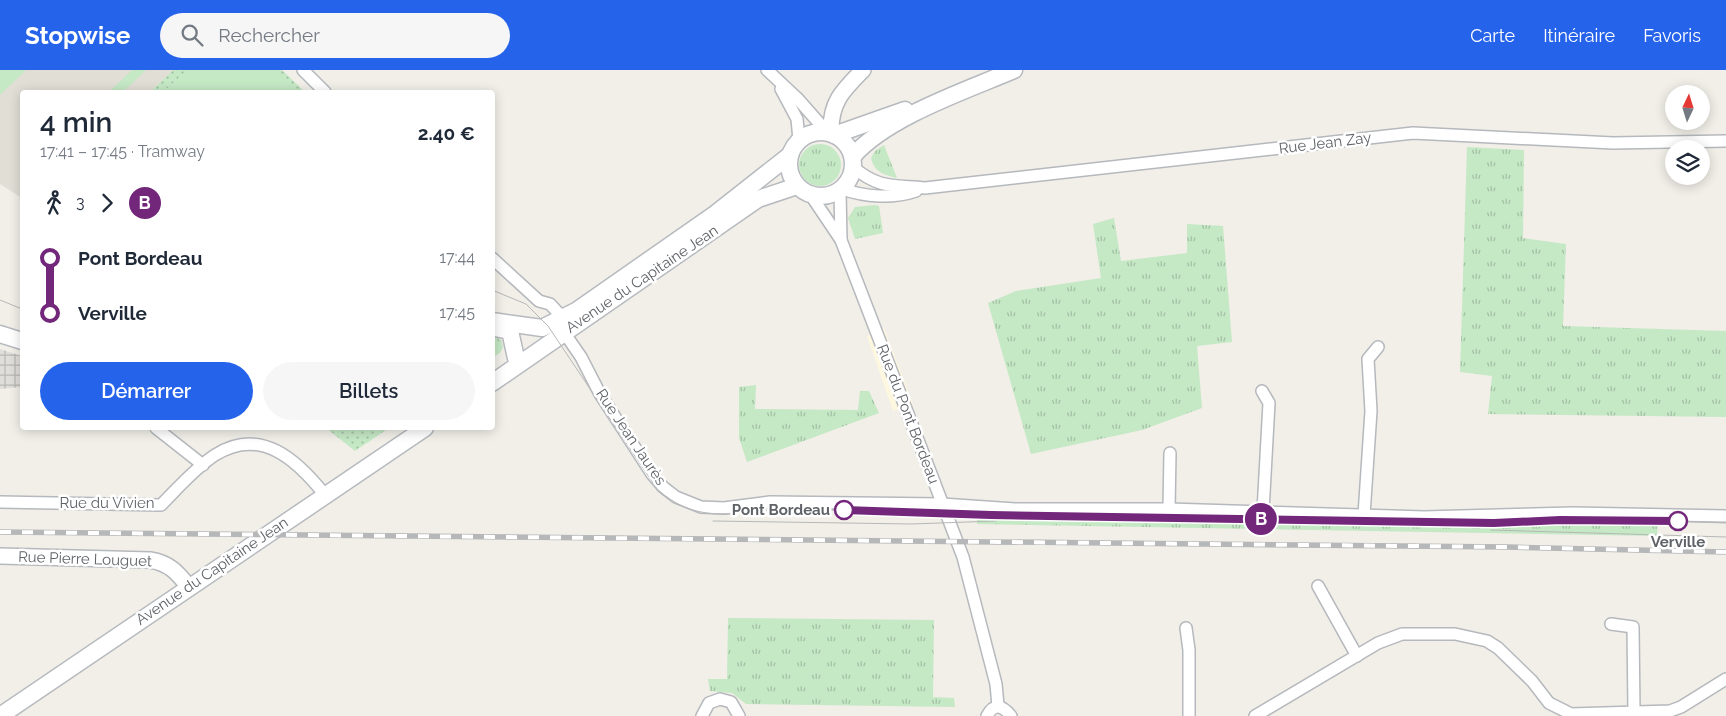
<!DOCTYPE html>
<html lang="fr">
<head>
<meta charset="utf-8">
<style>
	:root { --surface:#fff; --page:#f6f6f7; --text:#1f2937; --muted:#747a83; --accent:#2563eb }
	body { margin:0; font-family:Raleway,sans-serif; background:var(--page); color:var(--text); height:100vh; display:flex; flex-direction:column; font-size:19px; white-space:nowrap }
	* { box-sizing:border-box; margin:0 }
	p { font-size:16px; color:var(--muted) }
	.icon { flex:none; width:28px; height:28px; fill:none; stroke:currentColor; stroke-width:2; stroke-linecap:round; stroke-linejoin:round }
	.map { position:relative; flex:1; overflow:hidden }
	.panel { position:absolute; left:20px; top:20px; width:475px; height:340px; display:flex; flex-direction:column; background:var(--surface); border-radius:5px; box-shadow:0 2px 12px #0003 }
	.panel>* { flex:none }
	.badge { padding:0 10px; border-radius:16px; font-size:18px; line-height:32px }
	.needle { width:32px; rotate:4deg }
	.controls { position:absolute; left:1665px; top:15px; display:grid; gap:10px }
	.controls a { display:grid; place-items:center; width:45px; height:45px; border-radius:50%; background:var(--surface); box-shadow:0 2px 12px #0003; font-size:25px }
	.map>.badge { position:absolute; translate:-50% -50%; box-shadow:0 0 0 2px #fff }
	.legs { display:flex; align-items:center; gap:8px; height:55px; padding:0 20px; font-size:16px }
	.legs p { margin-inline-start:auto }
	.summary { display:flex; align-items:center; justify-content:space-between; height:85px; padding:0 20px }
	h1 { font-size:28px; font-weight:600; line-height:38px }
	.primary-button { display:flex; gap:10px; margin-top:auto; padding:10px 20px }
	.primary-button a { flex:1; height:58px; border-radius:30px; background:var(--accent); color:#fff; font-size:20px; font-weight:600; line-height:58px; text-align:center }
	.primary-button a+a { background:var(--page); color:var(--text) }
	ul { padding:0 20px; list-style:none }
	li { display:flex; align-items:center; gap:18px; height:55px; font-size:19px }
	li i { display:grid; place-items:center; width:8px; height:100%; margin:0 6px; background:currentColor }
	li i::after { content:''; width:12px; height:12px; margin:-6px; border:4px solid; border-radius:50%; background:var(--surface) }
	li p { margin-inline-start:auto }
	li:first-child i { background:linear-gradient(#0000 50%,currentColor 0) }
	li:last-child i { background:linear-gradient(currentColor 50%,#0000 0) }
	header { display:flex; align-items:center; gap:30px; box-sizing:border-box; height:70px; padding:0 25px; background:var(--accent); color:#fff }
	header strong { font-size:24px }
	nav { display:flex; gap:28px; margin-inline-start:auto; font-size:18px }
	.search { width:350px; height:45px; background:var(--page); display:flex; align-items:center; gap:12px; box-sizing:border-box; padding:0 18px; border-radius:28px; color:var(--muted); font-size:19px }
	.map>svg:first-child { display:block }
	.commercial { fill:#fef7e0 }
	.industrial { fill:url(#industrial-grid) }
	.education { fill:#e1ded6 }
	.grass { fill:url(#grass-tufts) }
	.park { fill:url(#park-dots) }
	.pitch { fill:#c5e8c5 }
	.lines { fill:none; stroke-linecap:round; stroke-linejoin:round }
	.minor-casing { stroke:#b5b8bc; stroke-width:14 }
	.tertiary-casing { stroke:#b5b8bc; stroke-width:18 }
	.secondary-casing { stroke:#b6babf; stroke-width:19 }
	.minor { stroke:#fff; stroke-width:11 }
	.tertiary { stroke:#fff; stroke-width:15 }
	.secondary { stroke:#fff; stroke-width:16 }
	.tram { stroke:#b6b7b8; stroke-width:1 }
	.rail-casing { stroke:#b6b7b8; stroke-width:5.5 }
	.rail { stroke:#fff; stroke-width:4; stroke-dasharray:11; stroke-linecap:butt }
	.line-1-casing { stroke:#fff; stroke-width:11 }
	.line-1 { stroke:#72277b; stroke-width:8 }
	.stop-1-dot { fill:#fff; stroke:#72277b; stroke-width:2.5 }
	.labels { text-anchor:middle; stroke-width:5; stroke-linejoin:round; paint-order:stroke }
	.street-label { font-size:15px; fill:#5f6368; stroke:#fff }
	.stop-label { font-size:15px; font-weight:bold; fill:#5f6368; stroke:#fff; text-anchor:end }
</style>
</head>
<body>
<header>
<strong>Stopwise</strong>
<div class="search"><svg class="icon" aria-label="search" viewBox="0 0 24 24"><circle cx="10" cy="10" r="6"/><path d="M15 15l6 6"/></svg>Rechercher</div>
<nav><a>Carte</a><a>Itinéraire</a><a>Favoris</a></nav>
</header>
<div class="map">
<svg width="1726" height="646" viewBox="0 0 1726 646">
	<defs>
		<pattern id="industrial-grid" width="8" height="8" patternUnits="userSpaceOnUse" patternTransform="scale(1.25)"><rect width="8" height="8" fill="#e0deda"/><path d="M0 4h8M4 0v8" fill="none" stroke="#b9b8b5"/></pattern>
		<pattern id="grass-tufts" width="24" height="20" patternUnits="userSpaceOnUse" patternTransform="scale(1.25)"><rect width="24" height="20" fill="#c5e8c5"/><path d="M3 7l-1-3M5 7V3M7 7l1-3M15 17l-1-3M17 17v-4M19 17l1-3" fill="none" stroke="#a3c0a4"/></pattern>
		<pattern id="park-dots" width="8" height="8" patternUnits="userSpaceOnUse" patternTransform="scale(1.25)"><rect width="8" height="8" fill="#c5e8c5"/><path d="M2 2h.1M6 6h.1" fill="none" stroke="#a3c0a4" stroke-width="1.8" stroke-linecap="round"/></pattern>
	</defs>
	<rect width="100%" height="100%" fill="#f1efe8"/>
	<!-- commercial -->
	<polygon class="commercial" points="884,258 913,334 893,341 867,266"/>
	<!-- industrial -->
	<polygon class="industrial" points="0,279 22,286 22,317 0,319"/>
	<!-- education -->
	<polygon class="education" points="0,0 173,0 150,22 22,22 22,128 0,114"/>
	<!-- grass -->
	<g class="grass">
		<circle cx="820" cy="95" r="21"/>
		<path d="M884,75L897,108C884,105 874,102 871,88L875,81Z"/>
		<polygon points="1467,77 1524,80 1523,168 1566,174 1563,256 1726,261 1726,347 1488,344 1492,306 1460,302"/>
		<polygon points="875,135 879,136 883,163 855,169 848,148 855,137"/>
		<polygon points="1114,148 1121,191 1187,183 1187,154 1223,156 1232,272 1197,276 1202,338 1142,360 1031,384 988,233 1016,221 1101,208 1093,154"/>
		<polygon points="493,266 501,270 503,277 500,283 493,287"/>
		<polygon points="756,315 755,339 858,340 860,321 869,321 879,343 747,392 739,368 739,317"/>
		<polygon points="977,438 1658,450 1657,466 977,454"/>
		<polygon points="728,548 934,550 933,627 954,628 955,637 746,634 732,623 710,621 708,609 727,609"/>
	</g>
	<!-- park -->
	<g class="park">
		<polygon points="173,0 282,0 305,22 150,22"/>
		<polygon points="326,358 389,358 355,381"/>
	</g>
	<!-- pitch -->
	<g class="pitch">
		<polygon points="0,0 26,0 0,25"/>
		<polygon points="132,0 146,0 123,22 109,22"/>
		<polygon points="187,0 272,0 294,22 163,22"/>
	</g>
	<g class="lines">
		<!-- minor casing -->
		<g class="minor-casing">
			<g id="minor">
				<polyline points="303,0 325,22"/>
				<polyline points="767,0 797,28 827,62"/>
				<polyline points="781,19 797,49 799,70"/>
				<path d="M853,97C879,119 893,115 925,118L1413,63L1613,73L1726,71"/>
				<path d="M842,119C865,127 893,129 916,121"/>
				<polyline points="840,121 841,170"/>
				<polyline points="810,124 841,170 963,487 996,614 998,636"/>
				<polyline points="492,188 539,231 550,234 563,248"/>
				<polyline points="561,258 581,287 600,324 652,404 663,417 676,427 701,437 724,438 770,432 942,434 1015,439 1169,439 1424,447 1573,443 1726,446"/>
				<polyline points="1262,321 1269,333 1263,441"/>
				<polyline points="156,358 203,395"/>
				<path d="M0,432L161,435C177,419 195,398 215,385C261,356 297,390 325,425"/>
				<polyline points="1169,439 1170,383"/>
				<polyline points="1364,445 1371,341 1368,289 1378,277"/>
				<polyline points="1318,516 1357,586"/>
				<polyline points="1611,554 1633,557 1634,642"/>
				<polyline points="1186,558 1189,580 1189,646"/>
				<polyline points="702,646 709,633 720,629 731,632 739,646"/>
				<path d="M987,646C994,632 1003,636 1011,646"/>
				<polyline points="1255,646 1378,573 1402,564 1455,564 1487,571 1498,578 1532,611 1549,633 1571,644 1670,641 1681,637 1726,609"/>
			</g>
		</g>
		<!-- tertiary casing -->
		<g class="tertiary-casing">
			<g id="tertiary">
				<path d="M831,63C830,33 842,21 863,0"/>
				<path d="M0,486L150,490C169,493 177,502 189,517"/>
			</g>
		</g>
		<!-- secondary casing -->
		<g class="secondary-casing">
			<g id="secondary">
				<circle cx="821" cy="94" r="32"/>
				<polyline points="834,65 905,40"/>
				<path d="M853,86C887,47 965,21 1014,0"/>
				<polyline points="492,251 542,258 576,241 715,144 790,85"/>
				<polyline points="495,258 510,261 516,288"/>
				<polyline points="0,264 22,271"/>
				<polyline points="492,313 758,129 797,116"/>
				<polyline points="0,646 425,358"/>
			</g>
		</g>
		<!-- minor -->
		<use href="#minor" class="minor"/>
		<!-- tertiary -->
		<use href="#tertiary" class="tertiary"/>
		<!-- secondary -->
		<use href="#secondary" class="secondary"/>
		<!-- tram -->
		<g class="tram">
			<path d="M492,220L526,234L548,256L657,419C695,453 729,444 776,439L1293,450L1494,453L1603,449L1726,453"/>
			<polyline points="0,230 22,239"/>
			<polyline points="713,451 911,454 996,451"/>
			<polyline points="1491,460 1726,467"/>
		</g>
		<!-- rail casing -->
		<g class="rail-casing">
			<polyline id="rail" points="0,462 1507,477 1726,482"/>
		</g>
		<!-- rail -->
		<use href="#rail" class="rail"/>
	</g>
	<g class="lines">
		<!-- line-1 casing -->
		<g class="line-1-casing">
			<polyline id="line-1" points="844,440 991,445 1494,453 1560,450 1678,451"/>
		</g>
		<!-- line-1 -->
		<use href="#line-1" class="line-1"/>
	</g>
	<!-- markers -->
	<g class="stop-1-dot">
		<circle cx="844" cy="440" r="9"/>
		<circle cx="1678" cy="451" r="9"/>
	</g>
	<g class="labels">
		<!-- street labels -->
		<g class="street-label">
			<text transform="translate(1325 73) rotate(-7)" y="5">Rue Jean Zay</text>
			<text transform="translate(642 209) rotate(-34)" y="5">Avenue du Capitaine Jean</text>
			<text transform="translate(908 344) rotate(69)" y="5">Rue du Pont Bordeau</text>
			<text transform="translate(631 367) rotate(56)" y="5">Rue Jean Jaurès</text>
			<text x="107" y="438">Rue du Vivien</text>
			<text transform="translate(85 489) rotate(2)" y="5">Rue Pierre Louguet</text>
			<text transform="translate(212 501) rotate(-34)" y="5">Avenue du Capitaine Jean</text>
		</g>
		<!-- stop labels -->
		<g class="stop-label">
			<text x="830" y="445">Pont Bordeau</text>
			<text x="1678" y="477" text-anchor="middle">Verville</text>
		</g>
	</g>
</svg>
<div class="controls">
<a><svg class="needle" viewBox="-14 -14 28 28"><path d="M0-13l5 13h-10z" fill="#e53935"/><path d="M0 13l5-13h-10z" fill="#747a83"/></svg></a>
<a><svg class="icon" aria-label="layers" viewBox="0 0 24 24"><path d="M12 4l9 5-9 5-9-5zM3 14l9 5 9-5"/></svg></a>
</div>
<b class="badge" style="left:1261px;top:449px;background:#72277b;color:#fff">B</b>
<section class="panel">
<div class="summary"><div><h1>4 min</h1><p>17:41 – 17:45 · Tramway</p></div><b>2.40 €</b></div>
<div class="legs"><svg class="icon" aria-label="walk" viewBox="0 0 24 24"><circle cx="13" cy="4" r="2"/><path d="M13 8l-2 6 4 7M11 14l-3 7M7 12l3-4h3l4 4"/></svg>3<svg class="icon" aria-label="forward" viewBox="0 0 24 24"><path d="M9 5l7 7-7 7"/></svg><b class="badge" style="background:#72277b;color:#fff">B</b></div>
<ul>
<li><i style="color:#72277b"></i><b>Pont Bordeau</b><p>17:44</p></li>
<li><i style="color:#72277b"></i><b>Verville</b><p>17:45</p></li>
</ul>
<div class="primary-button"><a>Démarrer</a><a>Billets</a></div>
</section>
</div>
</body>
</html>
